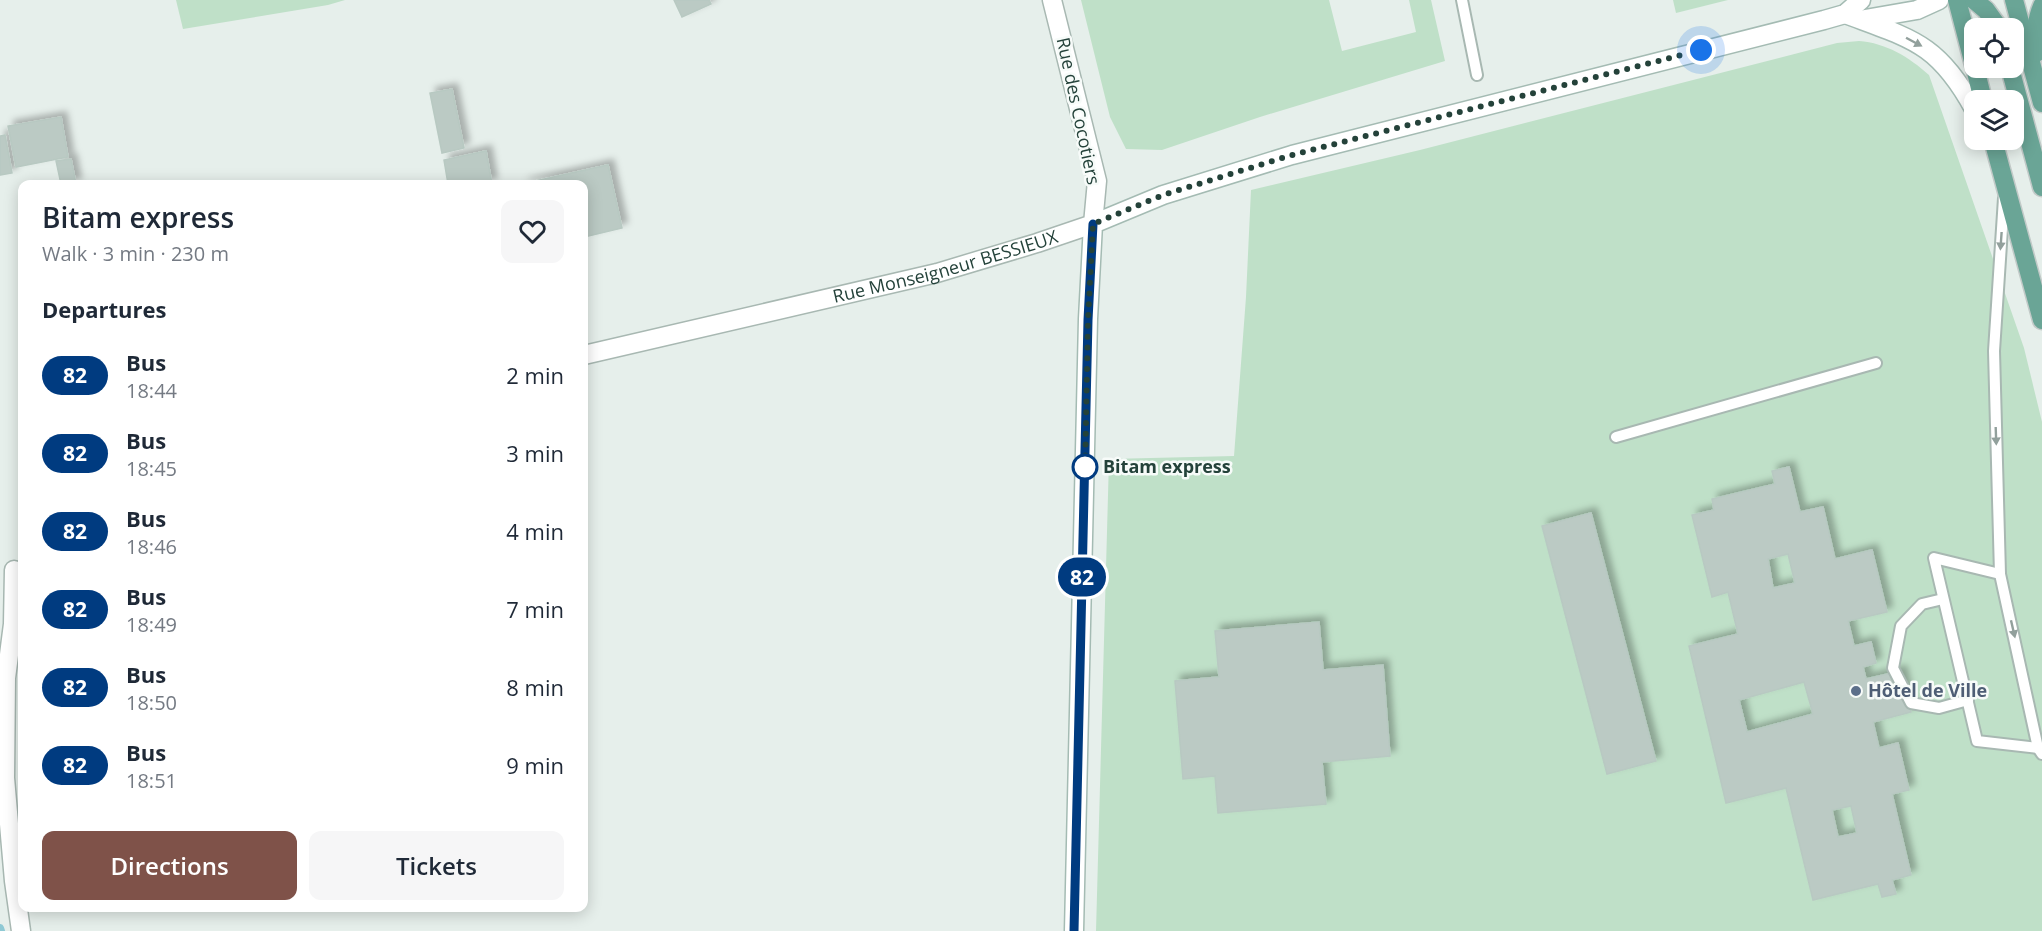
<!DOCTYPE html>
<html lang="en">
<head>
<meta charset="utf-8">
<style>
	:root { --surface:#fff; --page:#f6f6f7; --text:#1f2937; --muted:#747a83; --accent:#7f5249 }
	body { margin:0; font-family:"Open Sans",sans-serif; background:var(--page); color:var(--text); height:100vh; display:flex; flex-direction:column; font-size:22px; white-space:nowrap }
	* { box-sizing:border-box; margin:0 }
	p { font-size:20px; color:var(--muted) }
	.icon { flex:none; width:33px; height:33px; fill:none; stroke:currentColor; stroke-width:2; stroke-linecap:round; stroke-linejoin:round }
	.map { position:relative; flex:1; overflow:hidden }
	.sheet { position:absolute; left:18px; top:180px; width:570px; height:732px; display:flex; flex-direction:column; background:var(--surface); border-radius:12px; box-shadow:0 3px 15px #0003 }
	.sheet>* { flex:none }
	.badge { padding:0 12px; border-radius:20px; font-size:21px; line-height:39px }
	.buttons { position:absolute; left:1964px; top:18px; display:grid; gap:12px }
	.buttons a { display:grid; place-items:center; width:60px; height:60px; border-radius:12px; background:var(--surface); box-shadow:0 3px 15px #0003; font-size:30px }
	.you { position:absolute; width:30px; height:30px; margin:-15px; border:4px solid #fff; border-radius:50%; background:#1a73e8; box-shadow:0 0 0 9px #1a73e833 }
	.map>.badge { position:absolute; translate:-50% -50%; box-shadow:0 0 0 3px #fff }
	h2 { padding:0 24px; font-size:22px; line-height:54px }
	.round { display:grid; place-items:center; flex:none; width:63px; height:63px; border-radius:12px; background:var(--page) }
	.headline { display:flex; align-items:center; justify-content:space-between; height:102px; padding:0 24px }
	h1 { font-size:28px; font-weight:600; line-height:45px }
	.button { display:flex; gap:12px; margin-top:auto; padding:12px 24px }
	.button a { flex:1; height:69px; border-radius:12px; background:var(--accent); color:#fff; font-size:24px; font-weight:600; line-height:69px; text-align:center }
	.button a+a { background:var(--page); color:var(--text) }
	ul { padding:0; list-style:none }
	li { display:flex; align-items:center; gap:18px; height:78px; padding:0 24px }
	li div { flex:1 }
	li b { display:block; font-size:22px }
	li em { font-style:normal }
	li .badge { min-width:66px; font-weight:700; text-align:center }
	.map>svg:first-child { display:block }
	.green { fill:#bfe0c8 }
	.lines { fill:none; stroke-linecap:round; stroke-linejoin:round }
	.stream { stroke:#8ec9d4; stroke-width:8 }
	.building { fill:#bbcac4; stroke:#b8c9c2; stroke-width:1.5; fill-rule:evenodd; filter:url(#shadow) }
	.lane-casing { stroke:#a8b8b2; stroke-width:14 }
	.street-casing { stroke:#a8b8b2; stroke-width:21 }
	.secondary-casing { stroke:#a4bbb3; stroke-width:21 }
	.primary-casing { stroke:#c2cac8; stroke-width:21 }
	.lane { stroke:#fff; stroke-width:10 }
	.street { stroke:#fff; stroke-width:18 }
	.secondary { stroke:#fff; stroke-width:18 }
	.primary { stroke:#6aa596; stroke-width:18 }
	.oneway { fill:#92a09c }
	.line-casing { stroke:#fff; stroke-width:14 }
	.line { stroke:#003b80; stroke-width:9 }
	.walk { stroke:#24423a; stroke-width:6; stroke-dasharray:0 10.8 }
	.stop-dot { fill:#fff; stroke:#003b80; stroke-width:3 }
	.service-dot { fill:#5c6f8a; stroke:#f7fbf9; stroke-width:2 }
	.labels { text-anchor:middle; stroke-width:5; stroke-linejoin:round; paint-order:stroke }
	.street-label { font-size:18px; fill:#24423a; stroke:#f7fbf9 }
	.stop-label { font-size:18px; font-weight:bold; fill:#24423a; stroke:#f7fbf9; text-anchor:start }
	.service-label { font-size:18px; font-weight:bold; fill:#4e5e75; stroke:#f7fbf9; text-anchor:start }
</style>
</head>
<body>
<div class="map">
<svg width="2042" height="931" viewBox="0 0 2042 931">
	<defs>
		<filter id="shadow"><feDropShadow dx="5.5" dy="-5.5" stdDeviation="3" flood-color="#0004"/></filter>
	</defs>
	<rect width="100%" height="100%" fill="#e6efeb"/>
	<!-- green -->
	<g class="green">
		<polygon points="176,0 345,0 328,5 183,29"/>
		<polygon points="1081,0 1329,0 1342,51 1416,32 1409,0 1431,0 1445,61 1260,117 1162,150 1126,149 1110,117"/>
		<polygon points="1673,0 1728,0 1676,13"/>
		<path d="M1859,41C1886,43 1909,57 1929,75L2024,348L2042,422V931H1096L1109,459L1234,456L1246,297L1251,190L1420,150L1837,43Z"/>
	</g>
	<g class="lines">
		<!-- stream -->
		<polyline class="stream" points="0,928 1,931"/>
	</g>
	<!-- building -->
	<g class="building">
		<polygon points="674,0 709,0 711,4 682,17"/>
		<polygon points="452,89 464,148 442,153 430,93"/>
		<polygon points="61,117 68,157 16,167 8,126"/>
		<polygon points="5,135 12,173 0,175 0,136"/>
		<polygon points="486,151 492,184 448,184 444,160"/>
		<polygon points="71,159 76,184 61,184 56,161"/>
		<polygon points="608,165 622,228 584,237 584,184 522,184"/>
		<path d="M1789,467L1800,512L1823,507L1835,559L1872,550L1887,612L1848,621L1854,646L1871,642L1876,663L1863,667L1866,679L1901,671L1911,712L1873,722L1879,748L1898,743L1909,790L1892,794L1911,875L1892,880L1896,894L1882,897L1878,884L1813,900L1786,788L1726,803L1689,646L1738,634L1728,592L1712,597L1692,515L1714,510L1712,499L1775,484L1772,471ZM1788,554L1795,583L1773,588L1768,559ZM1804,682L1813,714L1747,732L1739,700ZM1851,806L1857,833L1838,837L1832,810Z"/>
		<polygon points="1591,513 1656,761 1607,774 1542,526"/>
		<polygon points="1319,622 1323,670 1383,665 1390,756 1322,762 1326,804 1218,813 1215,776 1183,779 1175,681 1219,677 1215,631"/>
	</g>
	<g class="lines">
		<!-- lane casing -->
		<g class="lane-casing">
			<g id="lane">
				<polyline points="1462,0 1477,75"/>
				<polyline points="2004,198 1994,351 2000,574 2038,748 2042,754"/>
				<polyline points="1616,437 1876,363"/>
				<polyline points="2000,574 1934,558 1977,741 2038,748"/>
				<polyline points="1943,599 1922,604 1901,626 1893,668 1911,703 1939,708 1968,700"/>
			</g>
		</g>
		<!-- street casing -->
		<g class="street-casing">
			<g id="street">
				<path id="s1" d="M584,355L937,273L1037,243L1093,224L1097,181L1052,0"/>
				<polyline points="14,570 13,624 6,678 5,778 14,881 21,931"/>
			</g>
		</g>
		<!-- secondary casing -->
		<g class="secondary-casing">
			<g id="secondary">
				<path d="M1845,14C1912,39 1938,43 1974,109"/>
				<polyline points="1865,19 1917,10 1939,0"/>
				<polyline points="1074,931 1088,319 1093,224 1163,195 1292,155 1824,20 1845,14 1861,0"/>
			</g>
		</g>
		<!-- primary casing -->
		<g class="primary-casing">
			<g id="primary">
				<polyline points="1957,0 1974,65"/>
				<polyline points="1974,0 1986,10 1999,28"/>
				<polyline points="2014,0 2042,103"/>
				<path d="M2036,53C2036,36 2035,22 2042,6"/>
				<polyline points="1975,68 1983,100"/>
				<polyline points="2010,68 2042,187"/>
				<polyline points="1993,140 2042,320"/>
			</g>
		</g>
		<!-- lane -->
		<use href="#lane" class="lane"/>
		<!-- street -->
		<use href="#street" class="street"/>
		<!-- secondary -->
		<use href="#secondary" class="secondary"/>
		<!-- primary -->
		<use href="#primary" class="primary"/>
	</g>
	<!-- one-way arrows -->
	<defs><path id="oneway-solid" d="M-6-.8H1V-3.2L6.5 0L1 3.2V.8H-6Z" transform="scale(1.5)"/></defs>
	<g class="oneway">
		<use href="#oneway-solid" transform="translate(1914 42) rotate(28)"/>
		<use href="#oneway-solid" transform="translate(2001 241) rotate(94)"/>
		<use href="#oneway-solid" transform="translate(1996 436) rotate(88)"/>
		<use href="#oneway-solid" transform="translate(2013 629) rotate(77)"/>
	</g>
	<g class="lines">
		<!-- line casing -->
		<g class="line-casing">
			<polyline id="line" points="1074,931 1088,320 1093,224"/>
		</g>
		<!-- line -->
		<use href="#line" class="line"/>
		<!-- walk -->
		<polyline class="walk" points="1085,467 1085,472 1088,320 1093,224 1163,195 1292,155 1701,50"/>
	</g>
	<!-- markers -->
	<circle class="stop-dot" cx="1085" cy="467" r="12"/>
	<circle class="service-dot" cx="1856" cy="691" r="6"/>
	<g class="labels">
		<!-- street labels -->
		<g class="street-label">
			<text transform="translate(1078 111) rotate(78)" y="6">Rue des Cocotiers</text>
			<text dy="6" stroke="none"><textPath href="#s1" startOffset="372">Rue Monseigneur BESSIEUX</textPath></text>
		</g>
		<!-- stop labels -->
		<g class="stop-label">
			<text x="1103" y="473">Bitam express</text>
		</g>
		<!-- service labels -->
		<g class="service-label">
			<text x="1868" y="697">Hôtel de Ville</text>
		</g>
	</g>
</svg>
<div class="buttons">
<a><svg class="icon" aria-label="locate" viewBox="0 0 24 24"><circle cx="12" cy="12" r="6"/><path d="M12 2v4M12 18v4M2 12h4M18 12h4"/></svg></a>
<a><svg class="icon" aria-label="layers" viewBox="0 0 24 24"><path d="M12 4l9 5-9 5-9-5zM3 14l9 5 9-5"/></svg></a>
</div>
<div class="you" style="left:1701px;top:50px"></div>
<b class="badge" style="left:1082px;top:577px;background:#003b80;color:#fff">82</b>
<section class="sheet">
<div class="headline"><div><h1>Bitam express</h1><p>Walk · 3 min · 230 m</p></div><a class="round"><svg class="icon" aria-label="heart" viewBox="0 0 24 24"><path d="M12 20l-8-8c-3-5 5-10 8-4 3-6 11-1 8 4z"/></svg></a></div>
<h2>Departures</h2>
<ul>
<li><span class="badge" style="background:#003b80;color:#fff">82</span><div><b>Bus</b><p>18:44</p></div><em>2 min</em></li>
<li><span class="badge" style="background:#003b80;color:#fff">82</span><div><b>Bus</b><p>18:45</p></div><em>3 min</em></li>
<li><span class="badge" style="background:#003b80;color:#fff">82</span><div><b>Bus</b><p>18:46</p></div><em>4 min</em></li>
<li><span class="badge" style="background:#003b80;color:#fff">82</span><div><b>Bus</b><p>18:49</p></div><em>7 min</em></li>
<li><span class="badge" style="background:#003b80;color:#fff">82</span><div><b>Bus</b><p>18:50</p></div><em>8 min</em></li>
<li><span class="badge" style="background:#003b80;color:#fff">82</span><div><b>Bus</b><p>18:51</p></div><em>9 min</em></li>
</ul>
<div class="button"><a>Directions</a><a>Tickets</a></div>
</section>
</div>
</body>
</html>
